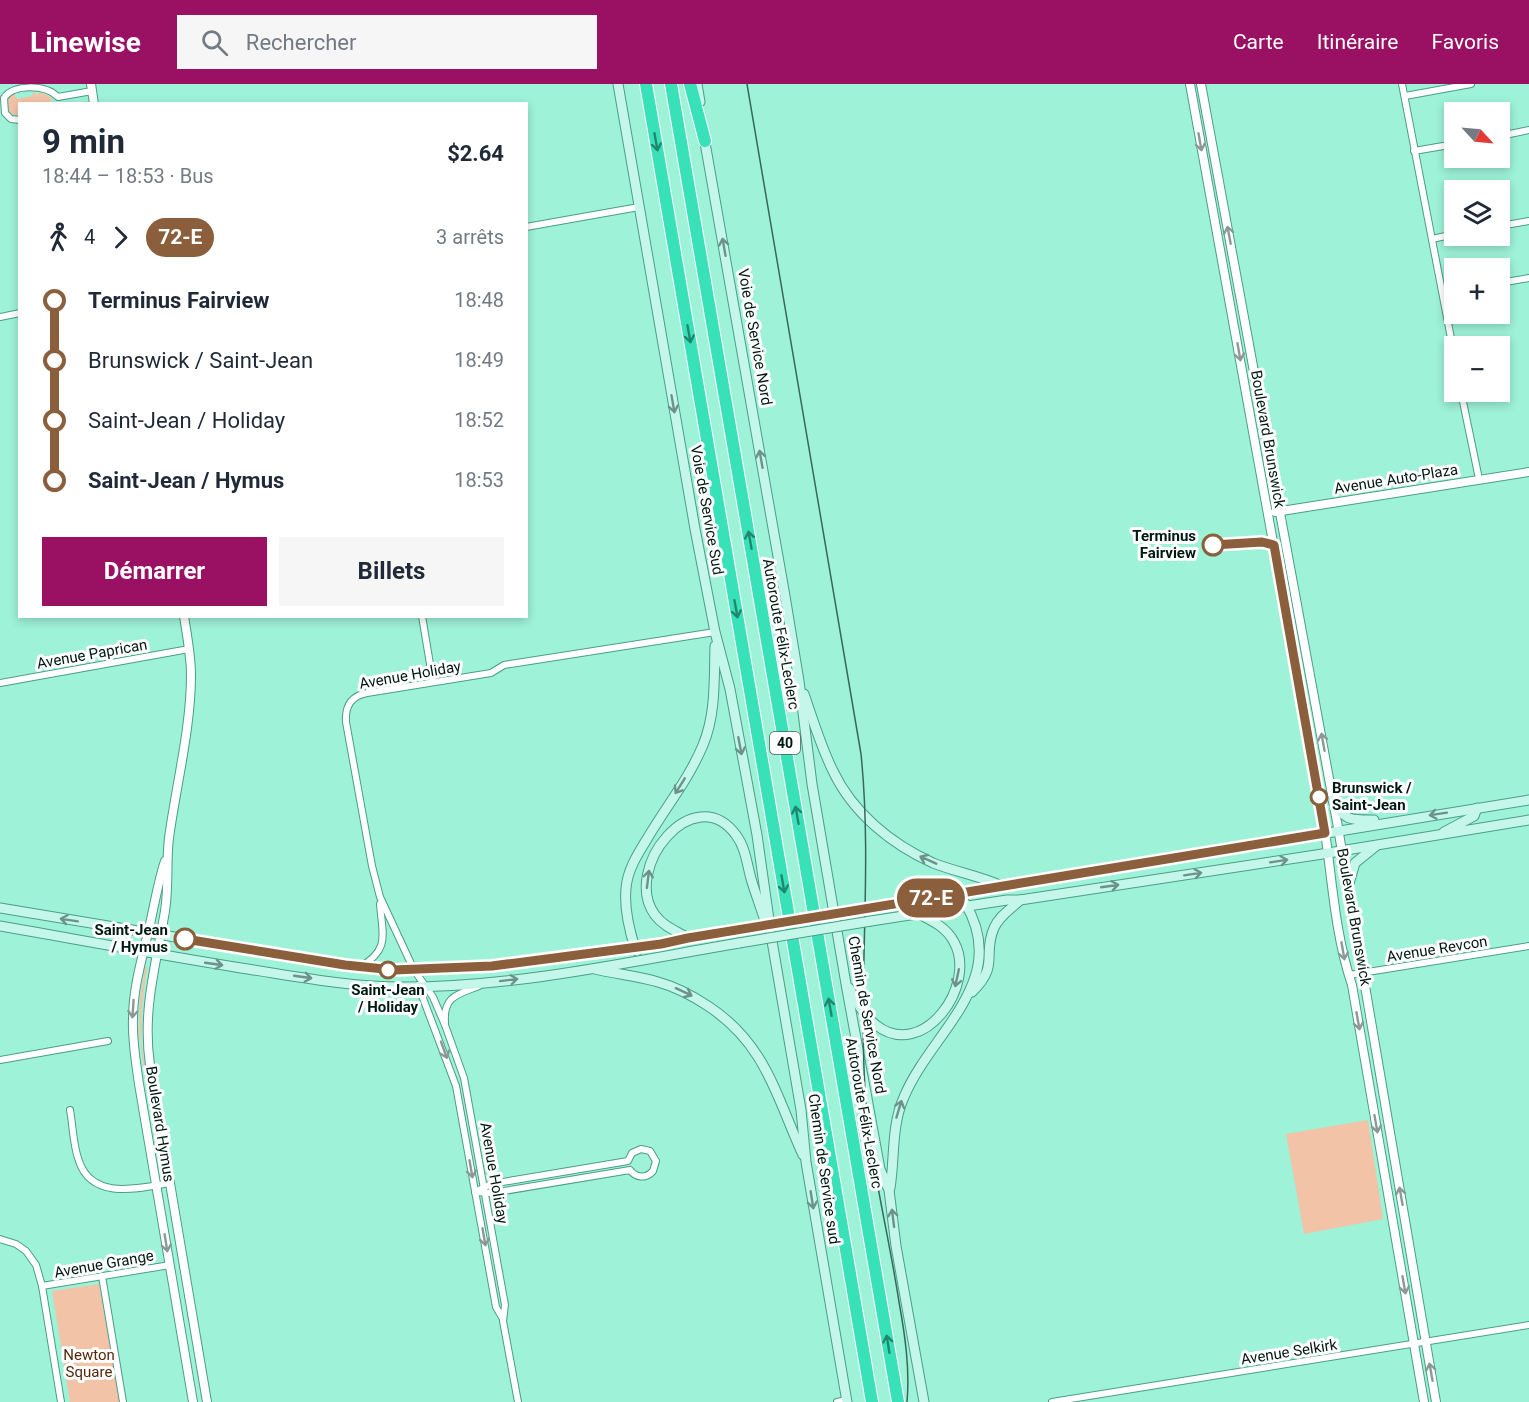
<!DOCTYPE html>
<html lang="fr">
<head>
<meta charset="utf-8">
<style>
	:root { --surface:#fff; --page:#f6f6f7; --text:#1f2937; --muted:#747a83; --accent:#9a1062 }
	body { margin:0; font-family:Roboto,sans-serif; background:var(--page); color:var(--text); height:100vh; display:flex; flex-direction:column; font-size:22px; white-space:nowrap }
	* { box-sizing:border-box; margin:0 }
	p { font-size:20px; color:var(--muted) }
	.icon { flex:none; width:33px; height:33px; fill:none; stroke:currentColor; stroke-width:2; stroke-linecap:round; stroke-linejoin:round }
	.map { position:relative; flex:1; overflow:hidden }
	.drawer { position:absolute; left:18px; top:18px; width:510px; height:516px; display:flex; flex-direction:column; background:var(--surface); border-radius:0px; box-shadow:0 3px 9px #0003 }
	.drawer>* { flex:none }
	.badge { padding:0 12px; border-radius:20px; font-size:21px; line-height:39px }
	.needle { width:39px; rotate:116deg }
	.fabs { position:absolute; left:1444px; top:18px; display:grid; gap:12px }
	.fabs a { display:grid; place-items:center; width:66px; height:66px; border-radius:0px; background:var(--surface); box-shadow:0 3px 9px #0003; font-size:30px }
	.map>.badge { position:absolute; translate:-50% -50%; box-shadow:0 0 0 3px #fff }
	.legs { display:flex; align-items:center; gap:9px; height:66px; padding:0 24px; font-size:20px }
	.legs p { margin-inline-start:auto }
	.headline { display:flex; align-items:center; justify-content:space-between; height:102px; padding:0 24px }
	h1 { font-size:33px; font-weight:700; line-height:45px }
	.cta { display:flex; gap:12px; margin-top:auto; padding:12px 24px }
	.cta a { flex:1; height:69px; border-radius:0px; background:var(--accent); color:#fff; font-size:24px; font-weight:700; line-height:69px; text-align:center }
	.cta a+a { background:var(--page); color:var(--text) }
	ul { padding:0 24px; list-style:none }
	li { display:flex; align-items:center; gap:21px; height:60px; font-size:22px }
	li i { display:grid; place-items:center; width:9px; height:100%; margin:0 8px; background:currentColor }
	li i::after { content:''; width:15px; height:15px; margin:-8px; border:4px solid; border-radius:50%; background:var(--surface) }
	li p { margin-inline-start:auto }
	li:first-child i { background:linear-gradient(#0000 50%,currentColor 0) }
	li:last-child i { background:linear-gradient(currentColor 50%,#0000 0) }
	header { display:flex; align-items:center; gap:36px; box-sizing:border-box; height:84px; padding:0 30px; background:var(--accent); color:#fff }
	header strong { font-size:28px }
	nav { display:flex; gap:33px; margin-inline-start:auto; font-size:21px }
	.search { width:420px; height:54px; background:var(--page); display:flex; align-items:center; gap:15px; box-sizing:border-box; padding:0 21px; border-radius:0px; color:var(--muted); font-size:22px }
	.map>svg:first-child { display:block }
	.green { fill:#f3c3a7 }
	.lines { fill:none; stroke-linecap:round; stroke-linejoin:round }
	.minor-casing { stroke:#4a9f86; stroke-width:8 }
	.tertiary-casing { stroke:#4a9f86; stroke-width:10 }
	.secondary-casing { stroke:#4a9f86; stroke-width:11 }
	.motorway-casing { stroke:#fff; stroke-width:14 }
	.minor { stroke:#fff; stroke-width:6 }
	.tertiary { stroke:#fff; stroke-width:8 }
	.secondary { stroke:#c4f6ea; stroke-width:9 }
	.motorway { stroke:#39e1b8; stroke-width:12 }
	.tram { stroke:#39685a; stroke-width:1.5 }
	.secondary-bridge-casing { stroke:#4a9f86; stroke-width:11; stroke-linecap:butt }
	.secondary-bridge { stroke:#c4f6ea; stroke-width:9 }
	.oneway { stroke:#1f876d }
	.oneway2 { stroke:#8c9894 }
	.oneway3 { stroke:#6c9389 }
	.line-1-casing { stroke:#fff; stroke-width:14 }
	.line-1 { stroke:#8b5e3c; stroke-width:9 }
	.stop-1-dot { fill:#fff; stroke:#8b5e3c; stroke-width:3 }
	.labels { text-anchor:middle; stroke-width:6; stroke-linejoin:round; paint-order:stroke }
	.shield { fill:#fefefe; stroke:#4c5e59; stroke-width:1.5 }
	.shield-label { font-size:14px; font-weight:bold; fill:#001912 }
	.street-label { font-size:15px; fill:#001912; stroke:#fefefe }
	.stop-label { font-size:15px; font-weight:bold; fill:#001912; stroke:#fefefe; text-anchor:end }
	.park-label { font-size:15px; fill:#542a0c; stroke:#fefefe }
</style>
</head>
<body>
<header>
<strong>Linewise</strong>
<div class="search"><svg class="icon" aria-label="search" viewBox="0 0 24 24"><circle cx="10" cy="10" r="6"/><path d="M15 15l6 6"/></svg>Rechercher</div>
<nav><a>Carte</a><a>Itinéraire</a><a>Favoris</a></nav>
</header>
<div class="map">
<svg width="1529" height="1318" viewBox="0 0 1529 1318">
	<rect width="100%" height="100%" fill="#9df2d7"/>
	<!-- green -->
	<g class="green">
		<path d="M33,6L36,7L34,9L36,11L41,8L52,14L51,18L20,20L18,32L10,29C7,21 6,14 14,9L17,15L32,12Z"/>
		<polygon points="145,883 147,883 142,923 141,957 163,1088 160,1089 139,951 140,916"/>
		<polygon points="1368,1036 1383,1135 1304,1150 1286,1050"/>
		<polygon points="99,1200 120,1318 70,1318 52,1207"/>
	</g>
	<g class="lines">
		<!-- minor casing -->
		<g class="minor-casing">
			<g id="minor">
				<polyline points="1402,0 1455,275"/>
				<polyline points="1405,12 1471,0"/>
				<path d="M20,36L11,35L5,29L4,14C13,0 45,0 58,13L92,7"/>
				<polyline points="1500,52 1529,46"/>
				<polyline points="1414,67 1455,60"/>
				<polyline points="1500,142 1529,137"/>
				<polyline points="526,143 639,123"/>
				<polyline points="1432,155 1455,150"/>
				<polyline points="1500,199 1529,194"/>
				<polyline points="1443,210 1455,207"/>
				<polyline points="0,233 20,229"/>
				<polyline points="1461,308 1479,395"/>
				<polyline points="422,532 433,598"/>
				<polyline points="0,599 189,565"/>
				<path d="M360,883C391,865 382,850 380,820"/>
				<polyline points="1349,891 1529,862"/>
				<polyline points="418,901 456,1002 496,1223 503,1235"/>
				<path d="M445,938C443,912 459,910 479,902"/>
				<polyline points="0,976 108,957"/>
				<path d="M70,1026C73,1042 73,1062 79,1077C92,1117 140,1104 170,1099"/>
				<path d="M641,1065L650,1067L656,1077L653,1087C646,1095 636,1094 630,1086L492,1109L475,1108L491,1100L628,1077L632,1069Z"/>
				<polyline points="0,1155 16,1160 26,1167 36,1181 42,1202 61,1318"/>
				<polyline points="102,1192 123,1318"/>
				<polyline points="42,1202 170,1181"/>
				<path d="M518,1318L503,1237L505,1221L464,994L445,941L433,913L414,886L380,813L372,782L346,638C345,622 351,612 367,609L491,589L504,581L715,548"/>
				<polyline points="837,1318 847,1316"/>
				<polyline points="1052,1318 1529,1241"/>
			</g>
		</g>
		<!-- tertiary casing -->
		<g class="tertiary-casing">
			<g id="tertiary">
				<polyline points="91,0 94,20"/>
				<path d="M1190,0L1323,734C1332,790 1334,848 1352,901L1424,1318"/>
				<polyline points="1201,0 1337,738 1436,1318"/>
				<polyline points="1275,428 1529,388"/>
				<path d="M184,532C187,552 191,572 191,591C191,644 176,702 169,754C166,779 169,803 165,827C156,881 142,926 150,981L207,1318"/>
				<path d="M165,777C158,798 155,818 150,840C143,872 133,902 133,935C132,957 136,978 139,1000L193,1318"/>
			</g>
		</g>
		<!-- secondary casing -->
		<g class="secondary-casing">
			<g id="secondary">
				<polyline points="618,0 695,445 715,548 730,605 757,751 772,857 801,1026 806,1078 847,1318"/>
				<polyline points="697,0 700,18"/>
				<polyline points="704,53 785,512 799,597 812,700 846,900 880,1085 889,1106 896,1162 924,1318"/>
				<path d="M804,610C813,636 821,663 833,687C853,729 891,760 933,779C956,788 980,792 1002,802"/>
				<path d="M1333,716C1344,737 1351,736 1374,736"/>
				<polyline points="1444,748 1474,732 1477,724"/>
				<polyline points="1348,803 1355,779 1376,762"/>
				<polyline points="0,824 295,873 360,883 394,886 442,885 531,878 661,860 743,845"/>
				<polyline points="869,824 1529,716"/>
				<polyline points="871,837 1007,816 1020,816 1316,771 1529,736"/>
				<path d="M0,842C80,856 160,871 241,884C294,892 348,903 403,903C516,903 628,878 739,859"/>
				<path d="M688,854C676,847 663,842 655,831C621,785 694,694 736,751C746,764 747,782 752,798C756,811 761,824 765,837"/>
				<path d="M637,867L635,864C629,845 624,825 626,805C627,787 637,771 647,755C665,724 689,695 703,661C716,630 714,595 715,562"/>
				<path d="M595,885C616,890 638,892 658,898C676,903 693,912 708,922C766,960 776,1012 803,1071"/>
				<path d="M849,904C856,917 864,932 876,941C923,978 978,901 954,858C947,844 933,837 919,830"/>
				<path d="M972,908C1000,881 982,871 994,844C999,832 1011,825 1020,816"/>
				<path d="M890,1104C895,1074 891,1042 904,1013C931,948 1012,897 965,819"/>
			</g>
		</g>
		<!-- motorway casing -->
		<g class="motorway-casing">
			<g id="motorway">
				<polyline points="646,0 872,1318"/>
				<polyline points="671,0 898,1318"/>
				<polyline points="690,0 705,57"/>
			</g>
		</g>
		<!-- minor -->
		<use href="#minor" class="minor"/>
		<!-- tertiary -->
		<use href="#tertiary" class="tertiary"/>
		<!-- secondary -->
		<use href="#secondary" class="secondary"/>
		<!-- motorway -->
		<use href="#motorway" class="motorway"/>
		<!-- tram -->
		<path class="tram" d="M747,0L861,670C873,786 857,903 866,1020C872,1087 889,1152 899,1218C905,1251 910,1285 907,1318"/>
		<!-- secondary-bridge casing -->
		<g class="secondary-bridge-casing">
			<g id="secondary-bridge">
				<polyline points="743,845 869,824"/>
				<polyline points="739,859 871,837"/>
			</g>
		</g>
		<!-- secondary-bridge -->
		<use href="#secondary-bridge" class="secondary-bridge"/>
	</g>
	<!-- one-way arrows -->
	<defs><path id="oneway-shaft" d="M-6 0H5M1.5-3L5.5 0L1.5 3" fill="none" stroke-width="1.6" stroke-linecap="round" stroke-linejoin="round" transform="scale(1.5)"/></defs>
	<g class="oneway">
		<use href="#oneway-shaft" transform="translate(656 58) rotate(80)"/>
		<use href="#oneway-shaft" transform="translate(689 250) rotate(80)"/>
		<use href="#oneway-shaft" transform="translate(750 456) rotate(-100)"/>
		<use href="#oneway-shaft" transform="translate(736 525) rotate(80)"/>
		<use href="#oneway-shaft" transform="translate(797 731) rotate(-100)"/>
		<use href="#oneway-shaft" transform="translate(783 800) rotate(80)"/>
		<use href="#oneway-shaft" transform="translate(830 923) rotate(-100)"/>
		<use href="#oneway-shaft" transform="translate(888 1260) rotate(-99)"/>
	</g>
	<g class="oneway2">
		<use href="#oneway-shaft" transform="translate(1200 58) rotate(80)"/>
		<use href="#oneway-shaft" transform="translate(1229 151) rotate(-101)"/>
		<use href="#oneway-shaft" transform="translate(1239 268) rotate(80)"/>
		<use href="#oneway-shaft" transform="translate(1323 658) rotate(-100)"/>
		<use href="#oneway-shaft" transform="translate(1343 867) rotate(80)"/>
		<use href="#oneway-shaft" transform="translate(133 925) rotate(94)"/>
		<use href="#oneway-shaft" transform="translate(1358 937) rotate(80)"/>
		<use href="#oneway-shaft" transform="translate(444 966) rotate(70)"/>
		<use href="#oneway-shaft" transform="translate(1376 1040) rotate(80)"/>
		<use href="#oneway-shaft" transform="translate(471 1085) rotate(80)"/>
		<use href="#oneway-shaft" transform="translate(1401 1112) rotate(-100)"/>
		<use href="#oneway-shaft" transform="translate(484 1153) rotate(80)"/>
		<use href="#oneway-shaft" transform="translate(166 1159) rotate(81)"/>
		<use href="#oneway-shaft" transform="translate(1404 1201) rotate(80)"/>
		<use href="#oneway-shaft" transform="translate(1431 1288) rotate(-100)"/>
	</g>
	<g class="oneway3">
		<use href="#oneway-shaft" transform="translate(724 163) rotate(-100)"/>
		<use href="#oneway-shaft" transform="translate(673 320) rotate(80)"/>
		<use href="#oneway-shaft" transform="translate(761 375) rotate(-100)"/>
		<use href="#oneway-shaft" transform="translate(740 662) rotate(79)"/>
		<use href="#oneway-shaft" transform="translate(680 702) rotate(122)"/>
		<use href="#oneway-shaft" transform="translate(1438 730) rotate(171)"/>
		<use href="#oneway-shaft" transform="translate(928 776) rotate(-156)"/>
		<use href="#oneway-shaft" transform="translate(1279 777) rotate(-9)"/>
		<use href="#oneway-shaft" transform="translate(1193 790) rotate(-9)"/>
		<use href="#oneway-shaft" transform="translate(648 795) rotate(-83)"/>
		<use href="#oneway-shaft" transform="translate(1110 802) rotate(-8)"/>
		<use href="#oneway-shaft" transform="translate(69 836) rotate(-171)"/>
		<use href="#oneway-shaft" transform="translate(214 880) rotate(8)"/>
		<use href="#oneway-shaft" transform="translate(303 893) rotate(8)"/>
		<use href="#oneway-shaft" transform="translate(957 894) rotate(102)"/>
		<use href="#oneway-shaft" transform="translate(509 896) rotate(-7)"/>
		<use href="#oneway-shaft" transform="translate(684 908) rotate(25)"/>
		<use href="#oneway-shaft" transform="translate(899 1025) rotate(-73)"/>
		<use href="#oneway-shaft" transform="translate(812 1116) rotate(81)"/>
		<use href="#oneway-shaft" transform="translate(893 1134) rotate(-97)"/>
	</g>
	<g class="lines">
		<!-- line-1 casing -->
		<g class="line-1-casing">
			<polyline id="line-1" points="185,855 345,881 394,886 492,882 661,860 688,854 1325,749 1274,461 1262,458 1213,461"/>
		</g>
		<!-- line-1 -->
		<use href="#line-1" class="line-1"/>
	</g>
	<!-- markers -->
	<g class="stop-1-dot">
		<circle cx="1213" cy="461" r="10"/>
		<circle cx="1319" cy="713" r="8"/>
		<circle cx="185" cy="855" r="10"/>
		<circle cx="388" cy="886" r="8"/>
	</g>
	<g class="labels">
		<!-- shield labels -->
		<rect class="shield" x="770" y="648" width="30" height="22" rx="4.5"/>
		<g class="shield-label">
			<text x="785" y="664">40</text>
		</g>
		<!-- street labels -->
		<g class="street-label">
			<text transform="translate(755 253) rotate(80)" y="5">Voie de Service Nord</text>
			<text transform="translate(1268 355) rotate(80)" y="5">Boulevard Brunswick</text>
			<text transform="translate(1396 395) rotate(-9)" y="5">Avenue Auto-Plaza</text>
			<text transform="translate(707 426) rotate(80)" y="5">Voie de Service Sud</text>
			<text transform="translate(781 550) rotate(80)" y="5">Autoroute Félix-Leclerc</text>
			<text transform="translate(92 570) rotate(-10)" y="5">Avenue Paprican</text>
			<text transform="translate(410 591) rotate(-10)" y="5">Avenue Holiday</text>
			<text transform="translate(1354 833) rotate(80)" y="5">Boulevard Brunswick</text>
			<text transform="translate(1437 865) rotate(-9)" y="5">Avenue Revcon</text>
			<text transform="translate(867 931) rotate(80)" y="5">Chemin de Service Nord</text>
			<text transform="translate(864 1029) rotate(80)" y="5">Autoroute Félix-Leclerc</text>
			<text transform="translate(160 1040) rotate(81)" y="5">Boulevard Hymus</text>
			<text transform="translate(824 1085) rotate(82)" y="5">Chemin de Service sud</text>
			<text transform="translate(494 1089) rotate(80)" y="5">Avenue Holiday</text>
			<text transform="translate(104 1180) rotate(-10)" y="5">Avenue Grange</text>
			<text transform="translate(1289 1268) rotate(-9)" y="5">Avenue Selkirk</text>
		</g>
		<!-- stop labels -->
		<g class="stop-label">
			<text x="1196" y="457">Terminus<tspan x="1196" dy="17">Fairview</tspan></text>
			<text x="1332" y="709" text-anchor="start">Brunswick /<tspan x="1332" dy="17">Saint-Jean</tspan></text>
			<text x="168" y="851">Saint-Jean<tspan x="168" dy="17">/ Hymus</tspan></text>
			<text x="388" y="911" text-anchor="middle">Saint-Jean<tspan x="388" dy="17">/ Holiday</tspan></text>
		</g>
		<!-- park labels -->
		<g class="park-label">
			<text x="89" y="1276">Newton<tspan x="89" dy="17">Square</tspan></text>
		</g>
	</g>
</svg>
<div class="fabs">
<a><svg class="needle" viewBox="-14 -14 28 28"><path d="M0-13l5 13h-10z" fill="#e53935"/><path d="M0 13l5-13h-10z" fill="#747a83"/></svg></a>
<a><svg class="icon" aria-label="layers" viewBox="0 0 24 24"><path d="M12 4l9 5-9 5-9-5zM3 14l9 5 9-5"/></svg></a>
<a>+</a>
<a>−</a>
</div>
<b class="badge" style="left:931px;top:814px;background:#8b5e3c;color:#fff">72-E</b>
<section class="drawer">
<div class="headline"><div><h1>9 min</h1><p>18:44 – 18:53 · Bus</p></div><b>$2.64</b></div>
<div class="legs"><svg class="icon" aria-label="walk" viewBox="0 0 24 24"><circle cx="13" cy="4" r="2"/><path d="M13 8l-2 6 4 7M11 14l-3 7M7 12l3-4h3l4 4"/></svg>4<svg class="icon" aria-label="forward" viewBox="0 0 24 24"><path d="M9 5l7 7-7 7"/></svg><b class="badge" style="background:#8b5e3c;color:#fff">72-E</b><p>3 arrêts</p></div>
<ul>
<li><i style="color:#8b5e3c"></i><b>Terminus Fairview</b><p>18:48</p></li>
<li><i style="color:#8b5e3c"></i><span>Brunswick / Saint-Jean</span><p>18:49</p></li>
<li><i style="color:#8b5e3c"></i><span>Saint-Jean / Holiday</span><p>18:52</p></li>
<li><i style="color:#8b5e3c"></i><b>Saint-Jean / Hymus</b><p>18:53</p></li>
</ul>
<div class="cta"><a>Démarrer</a><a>Billets</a></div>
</section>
</div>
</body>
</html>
